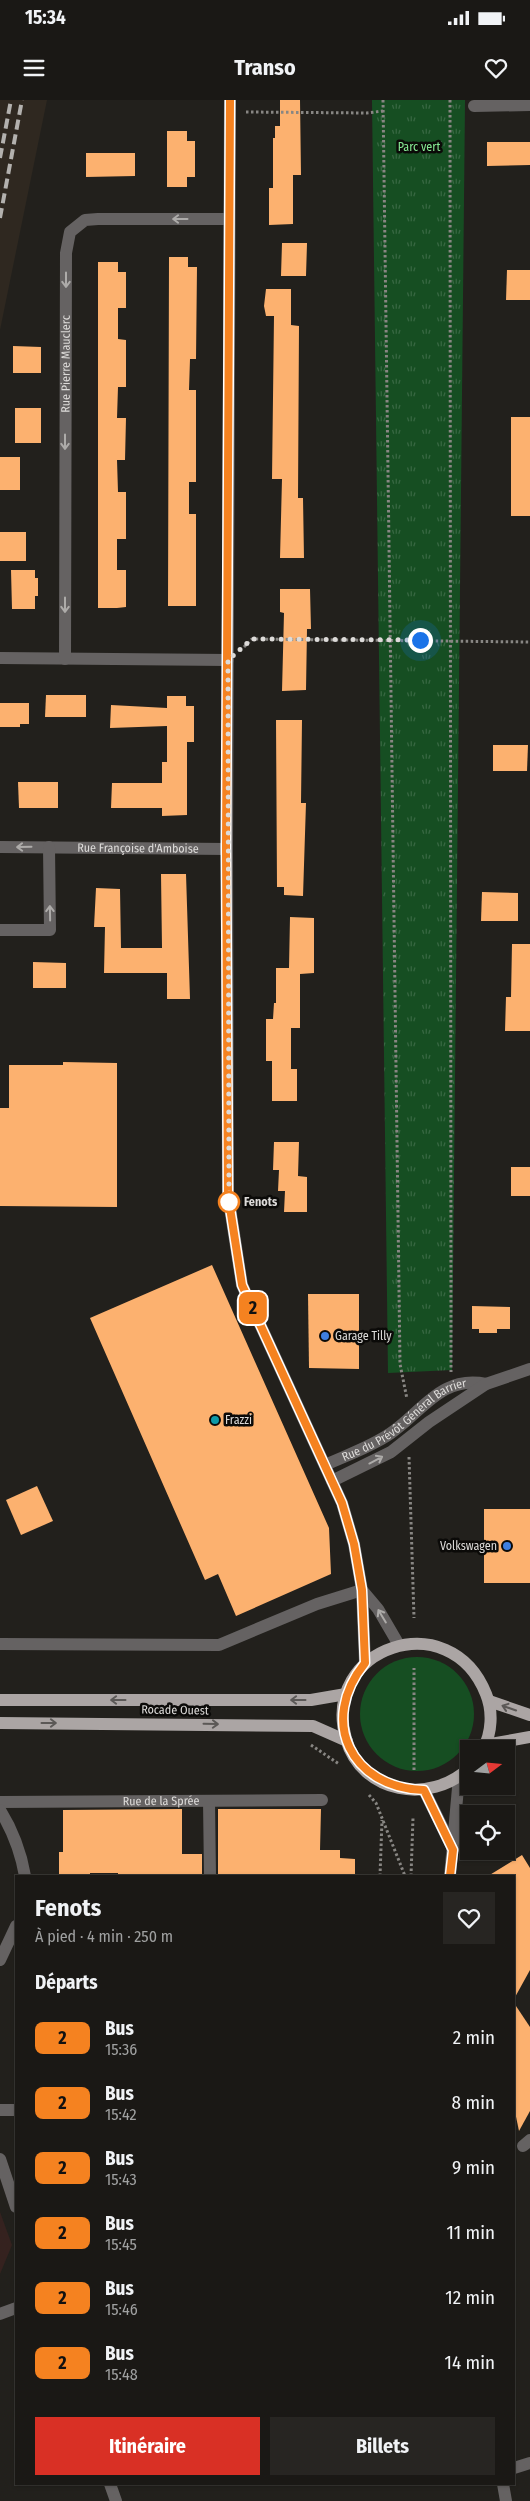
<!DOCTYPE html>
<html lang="fr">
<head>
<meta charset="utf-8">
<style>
	:root { --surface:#1a1815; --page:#272522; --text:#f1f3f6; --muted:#9fa0a0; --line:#383734; --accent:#d93025 }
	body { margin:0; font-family:"Fira Sans Condensed",sans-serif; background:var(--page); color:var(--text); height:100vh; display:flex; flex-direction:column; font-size:19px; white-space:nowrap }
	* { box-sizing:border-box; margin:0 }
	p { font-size:16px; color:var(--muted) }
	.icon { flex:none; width:28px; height:28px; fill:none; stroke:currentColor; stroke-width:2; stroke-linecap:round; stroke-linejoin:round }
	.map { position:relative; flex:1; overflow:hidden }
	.panel { position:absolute; left:15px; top:1775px; width:500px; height:610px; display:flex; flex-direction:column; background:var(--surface); border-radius:0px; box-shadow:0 1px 4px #0004,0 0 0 1px var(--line) }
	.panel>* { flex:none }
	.badge { padding:0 10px; border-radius:8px; font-size:18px; line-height:32px }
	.needle { width:32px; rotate:74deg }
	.buttons { position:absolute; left:460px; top:1640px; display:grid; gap:10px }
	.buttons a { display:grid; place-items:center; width:55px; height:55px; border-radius:0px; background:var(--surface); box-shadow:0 1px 4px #0004,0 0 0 1px var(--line); font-size:25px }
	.you { position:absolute; width:25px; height:25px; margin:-12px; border:4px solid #fff; border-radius:50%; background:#1a73e8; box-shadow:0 0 0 8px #1a73e833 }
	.map>.badge { position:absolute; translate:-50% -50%; box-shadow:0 0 0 2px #fff }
	h2 { padding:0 20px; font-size:19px; line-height:45px }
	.round { display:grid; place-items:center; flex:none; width:52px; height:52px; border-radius:0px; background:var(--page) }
	.head { display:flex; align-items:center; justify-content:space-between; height:85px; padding:0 20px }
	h1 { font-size:24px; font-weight:700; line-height:38px }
	.button { display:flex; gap:10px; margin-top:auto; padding:10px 20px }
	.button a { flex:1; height:58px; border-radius:0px; background:var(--accent); color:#fff; font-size:20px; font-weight:700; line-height:58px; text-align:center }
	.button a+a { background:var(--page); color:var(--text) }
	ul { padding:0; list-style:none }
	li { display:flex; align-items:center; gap:15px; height:65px; padding:0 20px }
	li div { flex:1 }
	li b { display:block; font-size:19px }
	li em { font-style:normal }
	li .badge { min-width:55px; font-weight:700; text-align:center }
	.status { display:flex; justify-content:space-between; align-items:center; height:35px; padding:0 25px; background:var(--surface); direction:ltr }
	.status svg { height:14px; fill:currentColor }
	header { display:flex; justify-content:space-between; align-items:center; height:65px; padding:0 20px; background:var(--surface); font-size:22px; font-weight:700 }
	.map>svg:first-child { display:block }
	.built { fill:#2f2820 }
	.education { fill:#35221f }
	.grass { fill:#164e22 }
	.park { fill:url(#park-tufts) }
	.building { fill:#fcb16f }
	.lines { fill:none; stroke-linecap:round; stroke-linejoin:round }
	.path { stroke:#888683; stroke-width:3; stroke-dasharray:2.5 2.5; stroke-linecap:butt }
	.minor { stroke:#656262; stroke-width:12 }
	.major { stroke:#aba5a4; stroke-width:12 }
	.rail { stroke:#b3b1ae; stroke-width:4; stroke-dasharray:10 5; stroke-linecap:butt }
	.oneway { stroke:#adaba9 }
	.oneway2 { stroke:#5b5856 }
	.line-casing { stroke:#fff; stroke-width:11 }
	.line { stroke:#f58220; stroke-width:8 }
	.walk { stroke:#dddbd9; stroke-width:5; stroke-dasharray:0 9 }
	.stop-dot { fill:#fff; stroke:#f58220; stroke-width:2.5 }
	.shop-dot { fill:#3f7fe0; stroke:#0b0a08; stroke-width:2 }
	.culture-dot { fill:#0f9aa8; stroke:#0b0a08; stroke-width:2 }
	.labels { text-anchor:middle; stroke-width:5; stroke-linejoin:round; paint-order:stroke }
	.park-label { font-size:12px; fill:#87ea95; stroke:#0b0a08 }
	.street-label { font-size:12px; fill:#dddbd9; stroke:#0b0a08 }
	.stop-label { font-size:12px; font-weight:bold; fill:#dddbd9; stroke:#0b0a08; text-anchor:start }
	.poi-label { font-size:12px; fill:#dddbd9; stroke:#0b0a08; text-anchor:start }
</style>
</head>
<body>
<div class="status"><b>15:34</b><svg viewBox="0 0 49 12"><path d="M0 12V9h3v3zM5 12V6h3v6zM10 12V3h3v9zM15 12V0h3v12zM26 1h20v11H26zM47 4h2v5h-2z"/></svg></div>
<header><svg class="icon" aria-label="menu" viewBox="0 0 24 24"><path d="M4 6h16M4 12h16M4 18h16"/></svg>Transo<svg class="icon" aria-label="heart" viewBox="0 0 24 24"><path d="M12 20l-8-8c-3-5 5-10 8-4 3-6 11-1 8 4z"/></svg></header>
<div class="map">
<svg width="530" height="2401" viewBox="0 0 530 2401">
	<defs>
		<pattern id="park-tufts" width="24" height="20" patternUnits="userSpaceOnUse" patternTransform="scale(1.25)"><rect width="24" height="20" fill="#164e22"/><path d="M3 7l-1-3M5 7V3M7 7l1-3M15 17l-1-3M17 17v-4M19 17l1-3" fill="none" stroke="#376742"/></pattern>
	</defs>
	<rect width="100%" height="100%" fill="#22201c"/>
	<!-- built -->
	<polygon class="built" points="0,0 47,0 0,230"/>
	<!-- education -->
	<polygon class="education" points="0,2112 12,2145 0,2174"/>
	<!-- grass -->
	<circle class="grass" cx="417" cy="1614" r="57"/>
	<!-- park -->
	<polygon class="park" points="372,0 465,0 452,1270 388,1273"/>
	<!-- building -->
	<g class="building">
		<polygon points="280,0 300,0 301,75 293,75 293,124 269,125 269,88 273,88 273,38 275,38 275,26 280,26"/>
		<polygon points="167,31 187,31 187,41 195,41 195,77 187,77 187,87 167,87"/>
		<polygon points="487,42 530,42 530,65 487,66"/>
		<polygon points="86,53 135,53 135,76 86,77"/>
		<polygon points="282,143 307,143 306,176 281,176"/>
		<polygon points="169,157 188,157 188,167 197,167 196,259 190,259 189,290 196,290 196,382 189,382 189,414 196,414 196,506 168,506"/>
		<polygon points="98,162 118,162 118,172 126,172 126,208 118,208 118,239 126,240 126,287 118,287 117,318 126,318 125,360 117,360 118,392 126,392 126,439 117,439 117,470 126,470 126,507 117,508 98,508"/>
		<polygon points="507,170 530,170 530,200 506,200"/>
		<polygon points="266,189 291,189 291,225 299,226 298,398 303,398 304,458 280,458 282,379 272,379 274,216 266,216 264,206"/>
		<polygon points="13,246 41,247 41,273 13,273"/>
		<rect x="15" y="308" width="26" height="35"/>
		<rect x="511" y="317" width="19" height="99"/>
		<rect x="0" y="357" width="20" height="33"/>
		<rect x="0" y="432" width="26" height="29"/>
		<polygon points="11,470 35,470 35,478 38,478 38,496 35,496 35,509 12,509"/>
		<polygon points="280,489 310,489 311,529 307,529 306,590 282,591 284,513 280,512"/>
		<polygon points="46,595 86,595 86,617 45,617"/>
		<polygon points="167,596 186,596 186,606 194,606 194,642 187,642 187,715 162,716 162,708 111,708 112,683 162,683 162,662 167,662 167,626 110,628 111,605 167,608"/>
		<polygon points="0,603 29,603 29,624 20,624 20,627 0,627"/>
		<polygon points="276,620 302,620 301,703 306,703 303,796 284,795 284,787 277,787"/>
		<polygon points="493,645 528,645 527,671 493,671"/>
		<polygon points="18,682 58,682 58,708 19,708"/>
		<polygon points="161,774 186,774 190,899 167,899 167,873 104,873 105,827 94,827 96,788 120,789 121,848 162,848"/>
		<polygon points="482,792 518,793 518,821 481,821"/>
		<polygon points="290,817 314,818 314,873 300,874 300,928 291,928 291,969 297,969 297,1001 272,1001 272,961 266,961 266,919 273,919 274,903 276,903 276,868 289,868"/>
		<polygon points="512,844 530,844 530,931 505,931 506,897 511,897"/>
		<polygon points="33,862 66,863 66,888 33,888"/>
		<polygon points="63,962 117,963 117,1107 0,1106 0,1008 9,1008 9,965 63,965"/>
		<polygon points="274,1042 299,1042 298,1076 307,1077 307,1112 284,1112 285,1091 278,1091 279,1070 273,1070"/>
		<rect x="511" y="1067" width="19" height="29"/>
		<polygon points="212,1165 329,1428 331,1474 236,1516 218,1474 205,1480 90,1218"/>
		<polygon points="308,1194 359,1194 359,1269 309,1268"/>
		<polygon points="472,1206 510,1207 510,1229 497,1229 497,1233 479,1233 479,1229 472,1229"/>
		<polygon points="37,1386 53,1421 21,1435 6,1400"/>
		<rect x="484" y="1409" width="46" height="74"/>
		<polygon points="182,1709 182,1754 202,1754 202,1776 118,1776 118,1773 90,1773 90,1776 59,1776 59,1752 63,1752 63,1710"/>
		<polygon points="218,1709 321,1709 320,1750 340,1750 340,1758 355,1759 355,1776 218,1776"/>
		<polygon points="522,1755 530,1768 530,1870 514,1899 514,1776 488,1776"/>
		<polygon points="514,1903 530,1927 530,2011 519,2031 514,2007"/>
	</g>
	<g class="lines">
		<!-- path -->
		<g class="path">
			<polyline points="383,0 400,1264 407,1299"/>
			<polyline points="450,0 451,1272"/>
			<polyline points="246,12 367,13 383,11"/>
			<polyline points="244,547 252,539 530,542"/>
			<polyline points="409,1357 414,1518"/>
			<polyline points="311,1645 339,1664"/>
			<polyline points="414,1670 414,1568"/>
			<polyline points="369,1695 376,1703 405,1776"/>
			<polyline points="380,1776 382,1720"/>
			<polyline points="411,1776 413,1718"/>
		</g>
		<!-- minor -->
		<g class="minor">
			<polyline points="230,0 227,749 228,1095 242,1185 342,1403 354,1444 362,1490 365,1563"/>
			<polyline points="474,6 530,5"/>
			<polyline points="0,558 228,560"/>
			<path id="s1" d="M65,559L66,153L70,132L85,120L98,119H229"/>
			<path id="s2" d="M0,747L227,749"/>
			<polyline points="0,830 50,830 49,747"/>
			<path id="s3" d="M325,1365C347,1355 371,1347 391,1333C423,1311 441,1275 486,1284"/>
			<polyline points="332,1381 391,1352 429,1322 486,1284 530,1269"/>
			<polyline points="362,1490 378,1509 399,1545"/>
			<polyline points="0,1544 219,1545 317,1504 362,1490"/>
			<polyline points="424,1690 453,1749"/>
			<polyline points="209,1701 210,1776"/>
			<path id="s4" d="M0,1702L322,1700"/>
			<path d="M0,1710C13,1731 21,1753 25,1776"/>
			<polyline points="450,1776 459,1677"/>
			<polyline points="0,1860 16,1826"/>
			<polyline points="0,2010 16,2010"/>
			<polyline points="523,2046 530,2040"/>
			<polyline points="0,2059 16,2107"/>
			<polyline points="0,2214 16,2208"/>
			<polyline points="514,2368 530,2363"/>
			<polyline points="110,2384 116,2401"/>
			<polyline points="503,2384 506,2401"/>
		</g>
		<!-- major -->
		<g class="major">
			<polyline points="0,1600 311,1600 346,1594"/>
			<polyline points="489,1601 530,1615"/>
			<polyline points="0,1623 313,1626 347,1641"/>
			<polyline points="485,1645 530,1637"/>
			<path d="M469,1668C430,1705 362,1694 346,1639C320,1547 450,1503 486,1594C493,1611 492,1633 483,1649"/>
		</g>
		<!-- rail -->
		<g class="rail">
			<polyline points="0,58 11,0"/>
			<polyline points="0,118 22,0"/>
		</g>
	</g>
	<!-- one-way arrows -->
	<defs><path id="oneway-shaft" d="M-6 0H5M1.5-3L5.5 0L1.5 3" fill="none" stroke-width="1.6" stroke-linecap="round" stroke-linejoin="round" transform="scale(1.25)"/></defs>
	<g class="oneway">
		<use href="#oneway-shaft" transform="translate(180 119) rotate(-180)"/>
		<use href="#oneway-shaft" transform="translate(66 180) rotate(90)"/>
		<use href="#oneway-shaft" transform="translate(65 342) rotate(90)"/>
		<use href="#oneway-shaft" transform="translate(65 505) rotate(90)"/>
		<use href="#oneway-shaft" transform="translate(24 747) rotate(179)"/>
		<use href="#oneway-shaft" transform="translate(50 813) rotate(-91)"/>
		<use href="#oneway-shaft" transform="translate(376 1360) rotate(-28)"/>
		<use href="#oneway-shaft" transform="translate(382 1516) rotate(-121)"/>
	</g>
	<g class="oneway2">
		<use href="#oneway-shaft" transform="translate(118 1600) rotate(180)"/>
		<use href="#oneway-shaft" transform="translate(298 1600) rotate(180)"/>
		<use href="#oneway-shaft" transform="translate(509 1608) rotate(-161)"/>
		<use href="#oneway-shaft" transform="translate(49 1623)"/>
		<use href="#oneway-shaft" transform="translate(211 1624) rotate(1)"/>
	</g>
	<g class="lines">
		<!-- line casing -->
		<g class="line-casing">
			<path id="line" d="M230,0L226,748L228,1095L242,1185L342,1403L354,1444L362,1490L365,1563C318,1621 351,1688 424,1690L453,1750L450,1776"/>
		</g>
		<!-- line -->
		<use href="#line" class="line"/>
		<!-- walk -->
		<polyline class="walk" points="229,1102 228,560 252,539 420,540"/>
	</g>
	<!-- markers -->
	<circle class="stop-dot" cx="229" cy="1102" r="10"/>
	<g class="shop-dot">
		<circle cx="325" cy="1236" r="5"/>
		<circle cx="507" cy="1446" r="5"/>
	</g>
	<circle class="culture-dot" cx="215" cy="1320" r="5"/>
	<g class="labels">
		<!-- park labels -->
		<g class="park-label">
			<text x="419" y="51">Parc vert</text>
		</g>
		<!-- street labels -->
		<g class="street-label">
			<text dy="4" stroke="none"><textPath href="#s1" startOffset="295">Rue Pierre Mauclerc</textPath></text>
			<text dy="4" stroke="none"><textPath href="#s2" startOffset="138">Rue Françoise d'Amboise</textPath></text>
			<text dy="4" stroke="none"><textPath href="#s3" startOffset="92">Rue du Prévôt Général Barrier</textPath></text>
			<text transform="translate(175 1610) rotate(1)" y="4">Rocade Ouest</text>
			<text dy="4" stroke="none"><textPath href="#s4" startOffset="161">Rue de la Sprée</textPath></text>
		</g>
		<!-- stop labels -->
		<g class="stop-label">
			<text x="244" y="1106">Fenots</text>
		</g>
		<!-- poi labels -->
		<g class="poi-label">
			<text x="335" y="1240">Garage Tilly</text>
			<text x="225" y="1324">Frazzi</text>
			<text x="497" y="1450" text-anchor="end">Volkswagen</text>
		</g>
	</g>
</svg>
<div class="buttons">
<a><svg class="needle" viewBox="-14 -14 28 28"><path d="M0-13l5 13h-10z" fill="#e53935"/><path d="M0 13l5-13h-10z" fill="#9fa0a0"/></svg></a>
<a><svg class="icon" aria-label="locate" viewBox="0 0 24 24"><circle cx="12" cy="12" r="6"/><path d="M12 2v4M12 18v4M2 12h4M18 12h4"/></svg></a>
</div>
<div class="you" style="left:420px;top:540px"></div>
<b class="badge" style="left:253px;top:1208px;background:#f58220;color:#111">2</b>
<section class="panel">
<div class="head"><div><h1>Fenots</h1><p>À pied · 4 min · 250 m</p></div><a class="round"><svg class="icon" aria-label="heart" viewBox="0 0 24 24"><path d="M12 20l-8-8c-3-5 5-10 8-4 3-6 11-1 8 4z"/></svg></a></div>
<h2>Départs</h2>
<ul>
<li><span class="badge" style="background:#f58220;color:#111">2</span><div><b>Bus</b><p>15:36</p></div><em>2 min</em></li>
<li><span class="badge" style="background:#f58220;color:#111">2</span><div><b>Bus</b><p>15:42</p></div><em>8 min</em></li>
<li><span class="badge" style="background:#f58220;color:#111">2</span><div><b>Bus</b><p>15:43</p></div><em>9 min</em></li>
<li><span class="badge" style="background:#f58220;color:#111">2</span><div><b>Bus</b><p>15:45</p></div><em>11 min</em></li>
<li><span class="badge" style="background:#f58220;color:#111">2</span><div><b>Bus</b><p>15:46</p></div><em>12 min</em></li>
<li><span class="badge" style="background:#f58220;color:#111">2</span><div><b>Bus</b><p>15:48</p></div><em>14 min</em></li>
</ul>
<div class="button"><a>Itinéraire</a><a>Billets</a></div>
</section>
</div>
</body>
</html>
